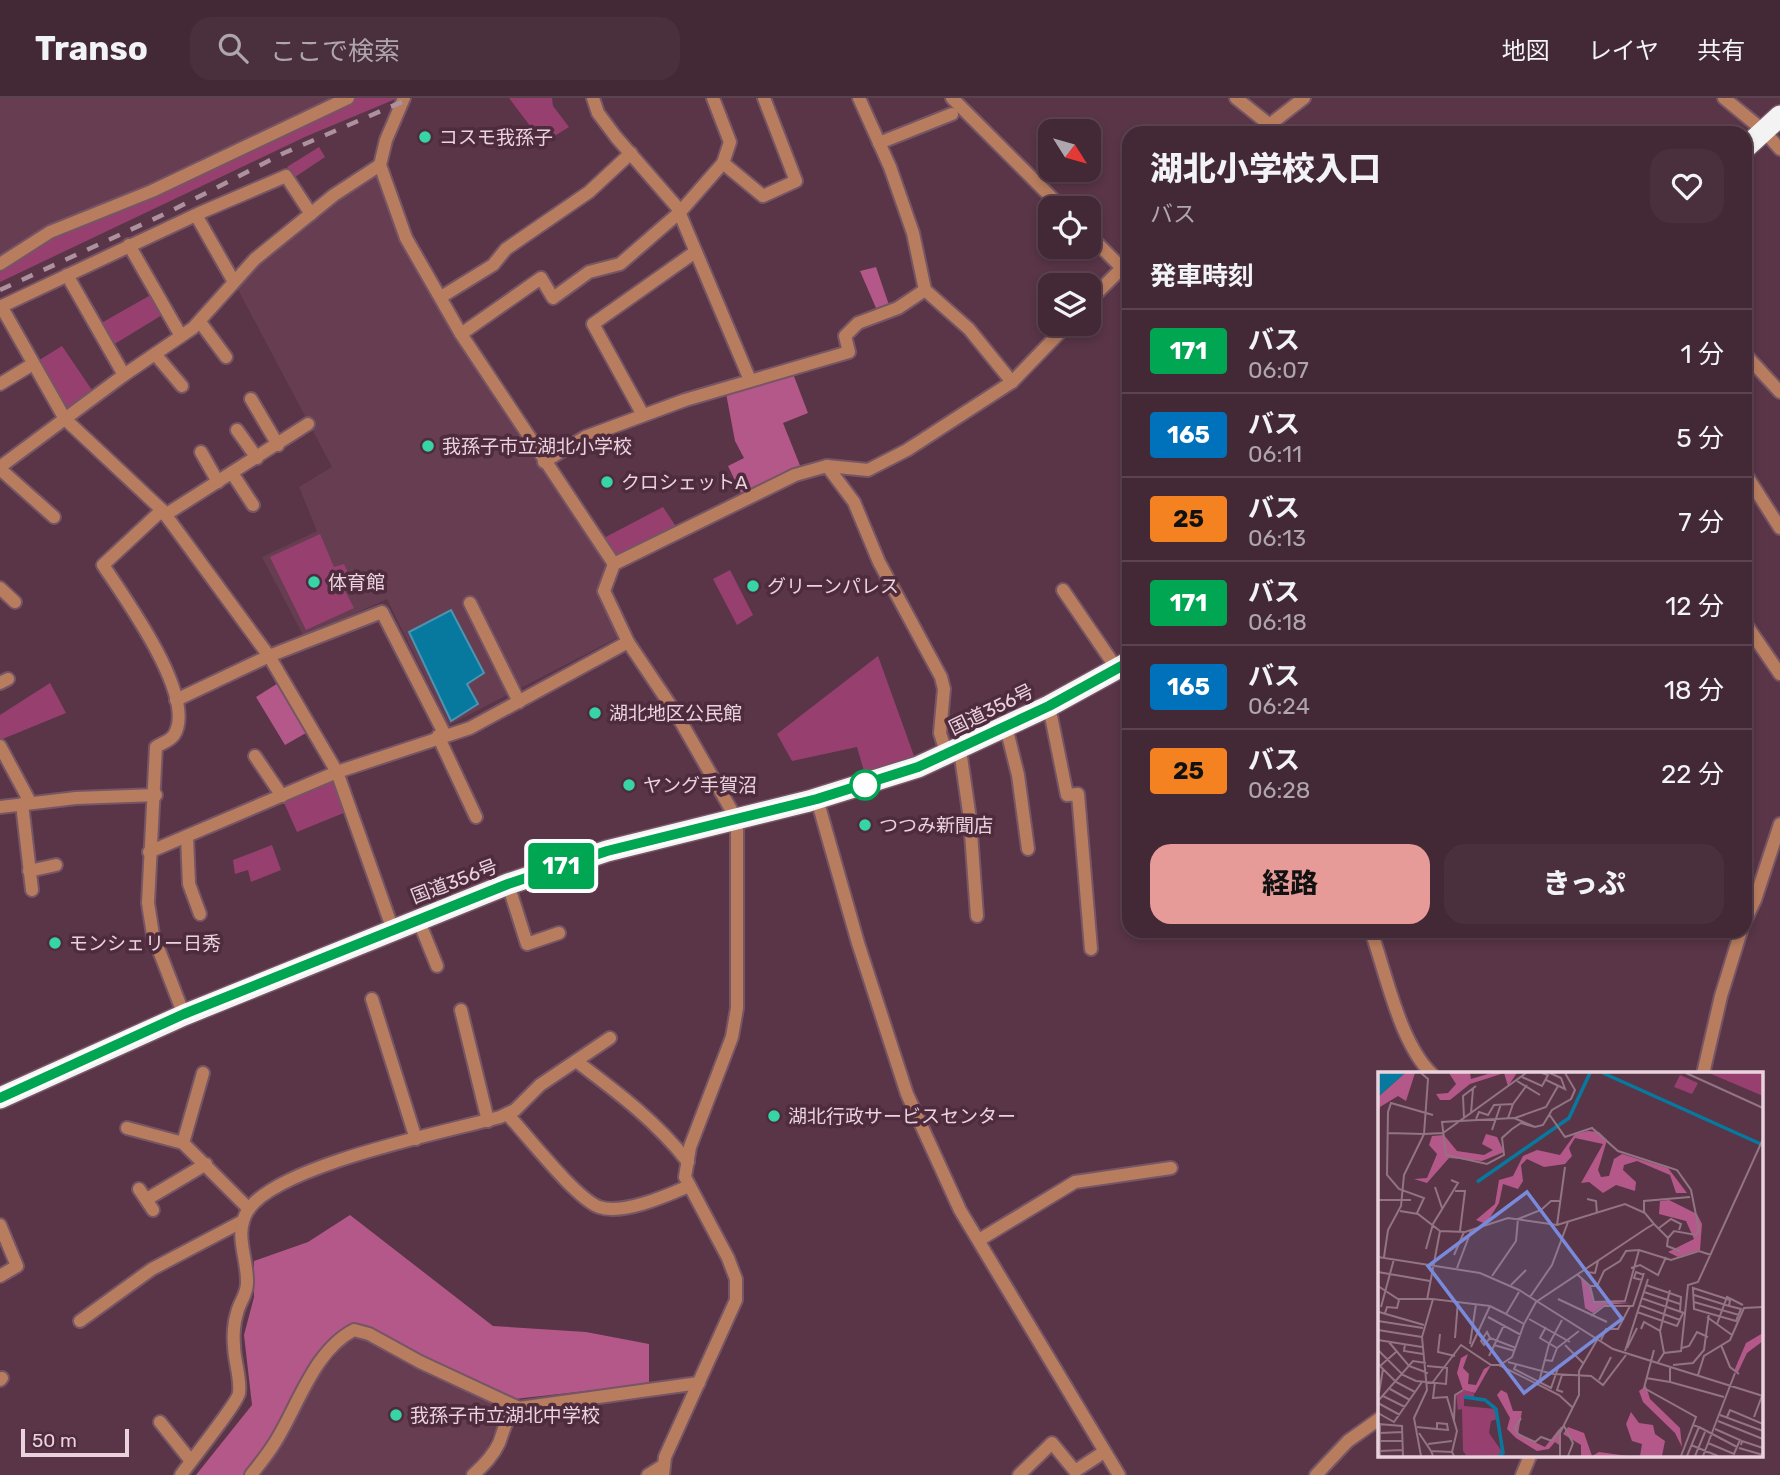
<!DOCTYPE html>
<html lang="ja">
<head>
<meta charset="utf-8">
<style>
	:root { --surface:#432835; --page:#4a303d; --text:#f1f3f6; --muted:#afa6ad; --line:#5b4450; --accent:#e69b98 }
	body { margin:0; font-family:Rubik,"Noto Sans JP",sans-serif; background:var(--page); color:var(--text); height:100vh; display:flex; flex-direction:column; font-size:26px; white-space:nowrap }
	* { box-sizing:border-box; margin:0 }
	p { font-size:23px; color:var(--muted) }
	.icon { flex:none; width:38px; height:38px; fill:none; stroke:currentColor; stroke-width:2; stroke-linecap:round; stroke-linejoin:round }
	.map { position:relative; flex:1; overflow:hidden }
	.drawer { position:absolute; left:1122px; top:28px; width:630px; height:812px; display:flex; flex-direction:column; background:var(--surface); border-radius:21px; box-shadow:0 4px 10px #0003,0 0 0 2px var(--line) }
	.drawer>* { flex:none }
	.badge { padding:0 14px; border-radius:5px; font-size:24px; line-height:46px }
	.needle { width:46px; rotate:127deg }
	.tools { position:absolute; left:1038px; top:21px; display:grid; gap:14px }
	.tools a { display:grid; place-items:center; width:63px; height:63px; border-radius:14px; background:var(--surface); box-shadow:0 4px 10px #0003,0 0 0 2px var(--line); font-size:35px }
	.scale { position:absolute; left:21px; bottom:18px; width:108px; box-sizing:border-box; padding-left:7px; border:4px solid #ead3dd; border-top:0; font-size:19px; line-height:24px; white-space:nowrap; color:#ead3dd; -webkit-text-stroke:5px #4e2b3d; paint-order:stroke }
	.map>.badge { position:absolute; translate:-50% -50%; box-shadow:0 0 0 4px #fff }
	h2 { padding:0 28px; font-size:26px; line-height:63px }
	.round { display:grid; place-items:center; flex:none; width:74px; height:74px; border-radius:21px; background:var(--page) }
	.overview { display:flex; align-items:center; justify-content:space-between; height:119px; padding:0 28px }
	h1 { font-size:33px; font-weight:800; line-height:52px }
	.action { display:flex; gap:14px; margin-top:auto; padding:14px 28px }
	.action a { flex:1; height:80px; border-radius:21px; background:var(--accent); color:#111; font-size:28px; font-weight:800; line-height:80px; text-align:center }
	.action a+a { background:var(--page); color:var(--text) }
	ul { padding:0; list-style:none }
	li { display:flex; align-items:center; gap:21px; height:84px; padding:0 28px; border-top:2px solid var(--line) }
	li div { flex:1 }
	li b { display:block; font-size:26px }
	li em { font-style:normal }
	li .badge { min-width:77px; font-weight:700; text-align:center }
	header { display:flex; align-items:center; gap:42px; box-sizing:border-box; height:98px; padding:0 35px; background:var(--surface); border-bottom:2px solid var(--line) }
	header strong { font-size:33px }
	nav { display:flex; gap:38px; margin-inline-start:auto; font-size:24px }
	.search { width:490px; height:63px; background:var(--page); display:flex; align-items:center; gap:18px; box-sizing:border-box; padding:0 24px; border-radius:21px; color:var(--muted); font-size:26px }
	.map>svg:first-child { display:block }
	.built { fill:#673d52 }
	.green { fill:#974070 }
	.forest { fill:#b35889 }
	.water { fill:#08799e; stroke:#4c94b1; stroke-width:2 }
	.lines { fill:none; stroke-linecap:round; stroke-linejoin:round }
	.minor-casing { stroke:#765565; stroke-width:16 }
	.highway-casing { stroke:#765565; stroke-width:24 }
	.minor { stroke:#b87d5e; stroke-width:12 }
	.highway { stroke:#f3f3f3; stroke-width:21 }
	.rail { stroke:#ae919e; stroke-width:4.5; stroke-dasharray:12 12; stroke-linecap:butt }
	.line-casing { stroke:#fff; stroke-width:16 }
	.line { stroke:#00a651; stroke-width:10 }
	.poi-dot { fill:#36d4a7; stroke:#4e2b3d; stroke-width:2.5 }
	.stop-dot { fill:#fff; stroke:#00a651; stroke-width:3.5 }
	.labels { text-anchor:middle; stroke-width:7; stroke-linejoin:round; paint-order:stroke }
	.poi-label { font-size:19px; fill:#ead3dd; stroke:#4e2b3d; text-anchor:start }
	.street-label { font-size:19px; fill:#ead3dd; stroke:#4e2b3d }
	.inset-river { fill:none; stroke:#08799e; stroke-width:3.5 }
	.inset-road { fill:none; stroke:#937483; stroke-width:2 }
	.view { fill:#798ada; fill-opacity:0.15; stroke:#798ada; stroke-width:3.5 }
	.inset-edge { fill:none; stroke:#ead3dd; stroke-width:3.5 }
</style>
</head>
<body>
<header>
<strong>Transo</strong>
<div class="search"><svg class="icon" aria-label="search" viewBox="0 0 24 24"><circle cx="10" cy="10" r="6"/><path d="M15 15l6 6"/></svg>ここで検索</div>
<nav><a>地図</a><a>レイヤ</a><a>共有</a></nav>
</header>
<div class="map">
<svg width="1780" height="1377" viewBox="0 0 1780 1377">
	<rect width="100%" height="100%" fill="#593547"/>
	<!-- built -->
	<g class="built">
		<polygon points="0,0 348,0 0,166"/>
		<polygon points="380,67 406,140 614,466 604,493 628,544 619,539 449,627 387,501 304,539 262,459 317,433 299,389 332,369 234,184"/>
		<polygon points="356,1240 373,1245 409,1267 498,1307 497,1327 486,1352 464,1377 258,1377 304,1296 343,1248"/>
	</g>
	<!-- green -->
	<g class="green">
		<polygon points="348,0 398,0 307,38 0,184 0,166 50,134"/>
		<polygon points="509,0 552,0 553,8 569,29 543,45"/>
		<polygon points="319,49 325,59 295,79 287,69"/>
		<polygon points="156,194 167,214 108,250 96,228"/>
		<polygon points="62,248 96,298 65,321 33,266"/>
		<polygon points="663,409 679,433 614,466 598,443"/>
		<polygon points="320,436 334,469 344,466 351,481 342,487 354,510 306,532 270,459"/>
		<polygon points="730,472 753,517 737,527 713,481"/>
		<polygon points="878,558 918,669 868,687 857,649 792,663 777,636"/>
		<polygon points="50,585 66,615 0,642 0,617"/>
		<polygon points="337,674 346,714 297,734 281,698"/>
		<polygon points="272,747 281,772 251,784 248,772 235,776 233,762"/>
	</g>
	<!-- forest -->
	<g class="forest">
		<polygon points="876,169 891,213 879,217 860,173"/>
		<polygon points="792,273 808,315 783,325 803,375 744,401 728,368 744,360 735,343 725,290"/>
		<polygon points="283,582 313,631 285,647 256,599"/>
		<polygon points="350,1117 493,1228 586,1234 649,1246 649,1286 506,1302 359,1235 333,1246 248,1377 196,1377 252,1307 244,1237 254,1199 254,1163 308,1144"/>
	</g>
	<!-- water -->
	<polygon class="water" points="451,512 484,575 467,586 478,606 451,623 409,534"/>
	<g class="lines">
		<!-- minor casing -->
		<g class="minor-casing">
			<g id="minor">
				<polyline points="404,0 386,42 380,67 406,140 461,236 614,466"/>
				<polyline points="593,0 598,15 616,39 677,109 750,282"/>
				<polyline points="859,0 890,69 913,135 925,192 969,231 1012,284"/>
				<polyline points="952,0 1062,110"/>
				<polyline points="1236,0 1271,28"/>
				<polyline points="1724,0 1764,33 1780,51"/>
				<polyline points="1259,35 1304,0"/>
				<polyline points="879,45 952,16"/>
				<polyline points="723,65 763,98 796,83 764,0"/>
				<polyline points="196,117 234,184"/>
				<polyline points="1088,136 1122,170"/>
				<polyline points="129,147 181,238"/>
				<polyline points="0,166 50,134 152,93 348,0"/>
				<polyline points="67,177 124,277"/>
				<polyline points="441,199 493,167 506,151 589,94 631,55"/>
				<polyline points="1088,204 1129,163"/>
				<polyline points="1,208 65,321 162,412 269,558 337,674 393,832"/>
				<polyline points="0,209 202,114 286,78 311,116"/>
				<polyline points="200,224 226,259"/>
				<polyline points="461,236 541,180 553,200 589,174 620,166 680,114 723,65 730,44 713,0"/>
				<polyline points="155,256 182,288"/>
				<polyline points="1745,256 1780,294"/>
				<polyline points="0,286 33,266"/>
				<polyline points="251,301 278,347"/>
				<polyline points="643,317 593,226 695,154"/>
				<polyline points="237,332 257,360"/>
				<polyline points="201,354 218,384"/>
				<polyline points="544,364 585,339 685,302 849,254 845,238 858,225 898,210 925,192"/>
				<polyline points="827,368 868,372 907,352 1012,284 1068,226"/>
				<polyline points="0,369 124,277 193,230 255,161 334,97 380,67"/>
				<polyline points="0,371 54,419"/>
				<polyline points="232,375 253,407"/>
				<polyline points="1745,375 1780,430"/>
				<path d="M162,412L103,467C124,499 198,600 174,637C170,643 162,645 156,649L148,805L153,837L184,917"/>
				<polyline points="165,417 308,326"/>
				<polyline points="0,490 15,504"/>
				<polyline points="1063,492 1117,571"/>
				<polyline points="470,505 519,604"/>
				<polyline points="1745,525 1780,576"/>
				<polyline points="0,585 8,581"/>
				<polyline points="176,602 269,558 382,514 445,637"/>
				<polyline points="1049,608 1067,697 1078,696 1091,851"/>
				<polyline points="1006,629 1018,677 1028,751"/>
				<polyline points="438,638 476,719"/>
				<polyline points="0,648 30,704"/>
				<polyline points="960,652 970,721 977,818"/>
				<polyline points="255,658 282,698"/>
				<polyline points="817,701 858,845 907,996 960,1112 1119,1377"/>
				<polyline points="22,706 32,792"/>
				<polyline points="0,709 76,700 156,697"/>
				<polyline points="187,739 189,786 200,816"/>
				<polyline points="149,754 337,674 470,630 628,544"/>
				<polyline points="29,773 56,767"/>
				<polyline points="508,786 527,846 559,835"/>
				<polyline points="418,821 437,868"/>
				<polyline points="1745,823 1755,802 1780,726"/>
				<path d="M1371,833C1386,875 1400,946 1432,976"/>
				<polyline points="372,901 416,1041"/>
				<polyline points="461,912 488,1023"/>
				<path d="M576,963C617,994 656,1023 688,1064"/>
				<polyline points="203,975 183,1045 249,1111"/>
				<polyline points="1703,976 1721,898 1741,833"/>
				<path d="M507,1016C527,1037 575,1100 599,1109C623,1117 666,1098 689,1088"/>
				<polyline points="127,1030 183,1045"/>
				<polyline points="139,1091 153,1112"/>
				<polyline points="147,1101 206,1066"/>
				<polyline points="0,1127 17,1168 0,1178"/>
				<polyline points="979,1142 1075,1084 1171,1070"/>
				<polyline points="80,1223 152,1171 243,1123"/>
				<polyline points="0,1282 2,1280"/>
				<polyline points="160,1324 191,1363"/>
				<path d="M181,1377C191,1363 238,1304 239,1295C241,1279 234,1263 234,1247C233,1238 234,1224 237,1215C239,1205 247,1197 247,1185C248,1160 233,1136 248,1112C278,1067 445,1034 500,1019L515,1012L540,987L610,940"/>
				<path d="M251,1377C259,1367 267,1357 274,1346C297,1311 313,1253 354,1232L369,1236L420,1264L519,1310"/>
				<path d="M473,1377C484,1367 493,1358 499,1345C505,1329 505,1321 519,1310L699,1285"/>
				<polyline points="648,1377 664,1367"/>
				<polyline points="663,1377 665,1359 736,1202 736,1181 728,1160 685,1079 690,1049 732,939 737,910 737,722 677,617 628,544 604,493 614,466 795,377 827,368 854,404 879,464 941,579 944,591 940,635 947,657"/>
				<polyline points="1019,1377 1052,1345 1075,1373 1104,1354"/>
				<polyline points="1316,1377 1348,1343 1379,1321"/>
				<polyline points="1522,1377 1530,1358"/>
			</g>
		</g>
		<!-- highway casing -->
		<g class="highway-casing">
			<g id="highway">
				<polyline points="1745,50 1780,18"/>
				<polyline points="0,1000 184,917 508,786 607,753 809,703 918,669 1049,608 1129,564"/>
			</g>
		</g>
		<!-- minor -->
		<use href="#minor" class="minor"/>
		<!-- highway -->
		<use href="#highway" class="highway"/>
		<!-- rail -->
		<polyline class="rail" points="0,192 169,114 284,55 411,0"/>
	</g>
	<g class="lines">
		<!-- line casing -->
		<g class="line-casing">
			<polyline id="line" points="0,1000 184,916 508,786 607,753 817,701 918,669 1049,608 1129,564"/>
		</g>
		<!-- line -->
		<use href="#line" class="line"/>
	</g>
	<!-- markers -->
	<g class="poi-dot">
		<circle cx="425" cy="39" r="7"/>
		<circle cx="428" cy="348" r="7"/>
		<circle cx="607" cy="384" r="7"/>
		<circle cx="314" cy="484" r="7"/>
		<circle cx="753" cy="488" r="7"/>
		<circle cx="595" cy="615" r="7"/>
		<circle cx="629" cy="687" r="7"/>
		<circle cx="865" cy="727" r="7"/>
		<circle cx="55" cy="845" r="7"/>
		<circle cx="774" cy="1018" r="7"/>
		<circle cx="396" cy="1317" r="7"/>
	</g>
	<circle class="stop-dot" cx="865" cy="687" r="14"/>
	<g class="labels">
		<!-- poi labels -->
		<g class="poi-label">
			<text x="439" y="46">コスモ我孫子</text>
			<text x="442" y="355">我孫子市立湖北小学校</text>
			<text x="621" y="391">クロシェットA</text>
			<text x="328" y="491">体育館</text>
			<text x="767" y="495">グリーンパレス</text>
			<text x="609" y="622">湖北地区公民館</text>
			<text x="643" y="694">ヤング手賀沼</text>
			<text x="879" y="734">つつみ新聞店</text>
			<text x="69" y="852">モンシェリー日秀</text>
			<text x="788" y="1025">湖北行政サービスセンター</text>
			<text x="410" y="1324">我孫子市立湖北中学校</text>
		</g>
		<!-- street labels -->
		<g class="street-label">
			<text transform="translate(991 611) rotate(-26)" y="7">国道356号</text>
			<text transform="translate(454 783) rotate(-21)" y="7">国道356号</text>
		</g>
	</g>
	<!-- overview -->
	<g transform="translate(1378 974)">
		<rect width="385" height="385" fill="#593547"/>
		<path d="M331,1H385V24ZM302,3L320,11L314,22L296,15ZM85,318L96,321V325H86V334L118,337L119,347L113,349L111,361L125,381L121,384L88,383L85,379L84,337L80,338L78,322Z" fill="#974070"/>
		<path d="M27,1H37L28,29L20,24L2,35L0,44V25ZM71,1H92L93,7L113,1H139L130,14L126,1L92,12L72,28H62L58,22L70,21L78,12ZM210,59L221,60L229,68L220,98L223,105L231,104L236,87L244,82L290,96L309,121H298L292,103L259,89L246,93L245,98L258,110L257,119L238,113L225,121L211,110L203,111L225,72L197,66L191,76L194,84L187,92L166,95L149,87L143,93L145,109L140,117L125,112L121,131L108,152L98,148L117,132L121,108L135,104L145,84L159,78L182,83L197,62ZM108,62L119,65L126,80L104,89L71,86L49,111L36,107L49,106L59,82L51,73L54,64L66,63L79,79L106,83L115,78L104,72ZM291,128L319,142L324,152L322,178L300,185L290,180L316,167L308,149L281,142L282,129ZM203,206L212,215L215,229L252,231L226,233L215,241L207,236ZM385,261V269L369,281L360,300L356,299L368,271ZM90,282L85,296L91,302L90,312L98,313L106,297L113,293L97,321L85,318L79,301L83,286ZM268,314L272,327L302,356L304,375L297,361L265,330L261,319ZM123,318L129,321L135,339H144L140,362L167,375L181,357V373L177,370L171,377L159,379L138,366L129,357L132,346L119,323ZM253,340L261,351L275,353L277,362L287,369L284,384H262L264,372L254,369L248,352ZM190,355L206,361L214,384L221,380L250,384H203V373L185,362Z" fill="#b35889"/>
		<path d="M0,1H27L0,25Z" fill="#08799e"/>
		<path class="inset-river" d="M225,1L385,73M99,110L191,46L212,1M86,325L107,328L118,337L125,381L121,384"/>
		<path class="inset-road" d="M308,1L385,36M144,5L164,14L170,3L164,1M168,8L187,17L183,6L172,1M139,9L162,23M135,32L149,13M93,41L95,17M86,46L85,24L98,14M137,46L168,35L180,14M98,47L101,40L110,43L116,33L135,32L130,46M157,55L136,46L64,50L68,83L109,92L126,83L124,66L134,57L143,51L157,55L165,53L174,38L193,27L197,18L187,1M114,58L123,32M9,61L46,62L50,7L43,1M57,115L64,136M77,119H87L82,159M209,127L218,129L219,142M0,128H33M22,139L40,142L62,159L87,160L130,146L179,153L247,132L267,141M39,141L46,126L21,117L9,103L10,40L13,31L55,43M276,152L266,140V129L312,125M179,153L187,95M281,156L293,147L303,152L301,158M290,166L289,174L302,179M48,177L55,152L80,111L73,108M76,183L86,160M0,185L102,201L141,218L235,277L385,324M6,185L10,158L23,134L26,103L46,62L65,61L148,1M79,196L93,159M253,196L262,193L280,203L288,185M0,200L52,209M208,200L217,201L220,189M200,203L212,214H219L226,199L242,189L248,179L261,178M114,204L138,169L140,147L163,138L173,129H182M264,208L256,206L258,200L266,203M133,213L148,198M268,213L303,225L302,240M0,214L20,227H55M212,214L216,230L247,229L261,178L293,188L321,179L333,183M141,220L128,242L146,252L158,230L269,156L276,152L290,166L296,159L318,163L321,158L313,118L299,98L240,79L214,56L187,65L171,42M266,220L302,232M316,223L351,234L363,237L358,249L316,237L315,216L352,228L351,234M152,225L174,193L190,150M263,226L306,241M180,227L229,250M49,228L62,159M316,230L361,243M261,233L302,248M3,235L16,187M1,240L46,253M259,240L299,254L305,241M7,241L9,235L19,236L21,228M213,244L226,234H255L266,201M110,245L143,263M329,245L354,263M151,247L192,270M0,249L45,256M339,252L349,225L365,233M168,255L162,266L179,276M263,257L266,250L282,259L286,281M0,258L44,265M282,259L292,218M62,262L60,280L77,284M77,266L80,229M112,266L106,273L103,269L109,260L112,266L138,276M0,268L44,275M223,268L228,257H240L252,234M10,269L31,294L50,301M27,272L26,279L45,282M92,272L98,232M116,273L137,279M187,273L205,291M343,273L352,295L361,302M93,275L112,234M249,276L259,256M304,276L311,274L319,260L330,265M0,278L25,303L38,309L68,312L69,297M276,278L266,316L318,345L315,353M247,279L270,207M111,284L126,253M167,288L174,289L179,276L201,259M130,290L175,302L213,304L225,313L248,283M280,290L286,281L303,279L310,213L320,210L385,67M0,292L18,310L37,320M122,293L134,285L146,252M138,293L136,297L173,316L181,293M295,293L315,291L326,278L331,241M2,294L18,280M49,294L70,296M292,296V310L346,325M184,303L179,318L185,320M320,303L326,284L352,268L366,236L385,235M268,306L292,310M221,308L233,285M55,310L83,273L113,293H121L181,323L194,335M57,310L55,326L69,325L79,359L74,380M161,310L171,272L184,248M12,317L32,328M1,321L5,297M5,324L27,335M0,329L35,289L48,291M0,331L22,343M0,341L16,350L44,310M342,343L385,359M349,345L352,338L385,352M376,345L384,324M143,346L137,356L140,362L157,370L163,365L174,369L184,355M76,348L77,323L85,318M340,349L385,367M2,351V384M0,352L24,354L25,384M186,354L195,371L190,384M39,355L59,357L70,358L69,352L59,351V357M321,355L359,375M2,361L25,360M41,361L53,379M2,369H25M330,371L356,382L362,368L337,357M50,372L74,369M313,373L340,384M363,373L364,369L385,376M361,376L385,383M2,379L25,378M43,384L36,346L49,318L44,265L55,227L112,234L128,242M55,384L53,379L74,380L76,384M182,384V361L201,323V299L219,268M303,384L315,353L321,355L309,384M317,384L327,360M325,384L357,301"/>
		<path class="view" d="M149,120L244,247L146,321L50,194Z"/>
		<rect width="385" height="385" class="inset-edge"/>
	</g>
</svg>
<div class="tools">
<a><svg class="needle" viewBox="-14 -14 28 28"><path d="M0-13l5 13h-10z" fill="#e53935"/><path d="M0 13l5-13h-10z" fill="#afa6ad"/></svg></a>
<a><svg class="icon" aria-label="locate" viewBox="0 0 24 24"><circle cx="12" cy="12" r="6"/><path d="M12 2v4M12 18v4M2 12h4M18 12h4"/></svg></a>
<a><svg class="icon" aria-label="layers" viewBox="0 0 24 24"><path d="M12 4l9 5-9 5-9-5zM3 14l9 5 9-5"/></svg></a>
</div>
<div class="scale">50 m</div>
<b class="badge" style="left:561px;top:768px;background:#00a651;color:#fff">171</b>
<section class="drawer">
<div class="overview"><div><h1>湖北小学校入口</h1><p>バス</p></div><a class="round"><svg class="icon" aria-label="heart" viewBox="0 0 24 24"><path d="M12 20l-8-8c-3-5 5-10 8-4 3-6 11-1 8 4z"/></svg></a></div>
<h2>発車時刻</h2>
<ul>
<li><span class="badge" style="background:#00a651;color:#fff">171</span><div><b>バス</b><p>06:07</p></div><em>1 分</em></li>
<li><span class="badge" style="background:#0072bc;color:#fff">165</span><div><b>バス</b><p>06:11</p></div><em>5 分</em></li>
<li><span class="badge" style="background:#f58220;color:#111">25</span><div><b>バス</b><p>06:13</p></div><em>7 分</em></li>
<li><span class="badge" style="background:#00a651;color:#fff">171</span><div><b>バス</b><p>06:18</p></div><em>12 分</em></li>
<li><span class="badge" style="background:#0072bc;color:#fff">165</span><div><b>バス</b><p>06:24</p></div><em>18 分</em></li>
<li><span class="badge" style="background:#f58220;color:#111">25</span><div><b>バス</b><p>06:28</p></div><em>22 分</em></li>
</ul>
<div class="action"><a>経路</a><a>きっぷ</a></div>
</section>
</div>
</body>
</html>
